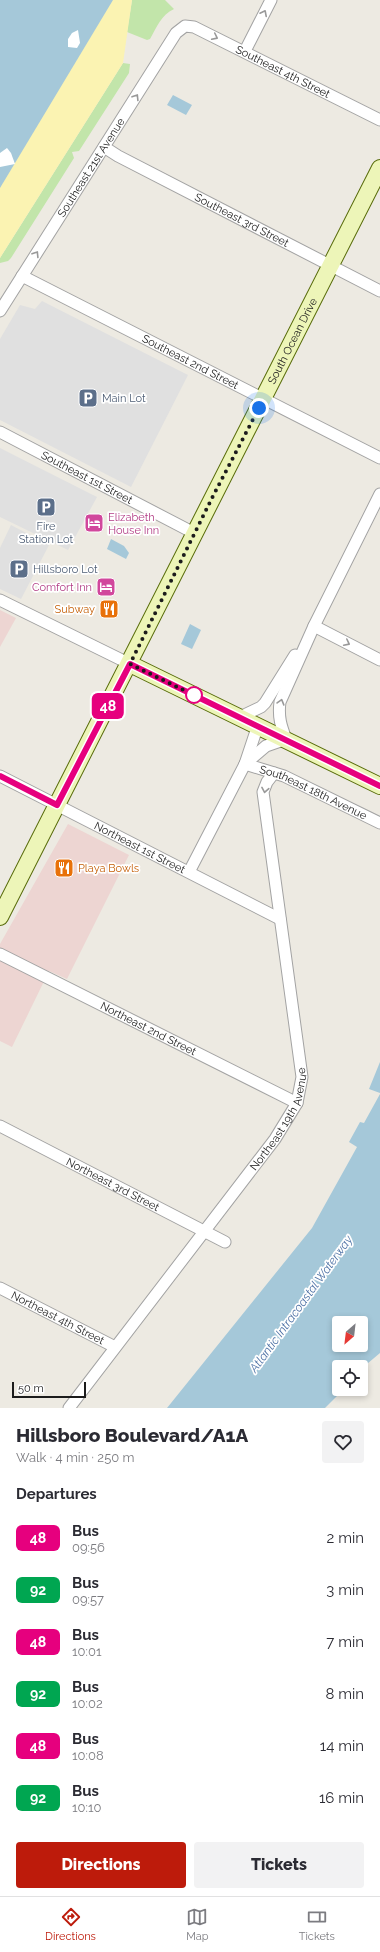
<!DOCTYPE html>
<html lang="en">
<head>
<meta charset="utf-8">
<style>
	:root { --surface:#fff; --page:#f2f2f3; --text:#2b2b33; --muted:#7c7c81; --line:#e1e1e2; --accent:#bd1b0b }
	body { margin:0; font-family:Raleway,sans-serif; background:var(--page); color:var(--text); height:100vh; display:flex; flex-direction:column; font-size:15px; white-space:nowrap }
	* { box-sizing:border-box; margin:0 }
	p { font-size:13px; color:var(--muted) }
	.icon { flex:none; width:22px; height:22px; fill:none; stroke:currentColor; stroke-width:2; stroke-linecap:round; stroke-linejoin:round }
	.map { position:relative; height:1408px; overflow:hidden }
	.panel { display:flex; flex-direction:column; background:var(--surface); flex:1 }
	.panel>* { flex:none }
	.badge { padding:0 8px; border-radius:6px; font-size:14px; line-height:26px }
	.needle { width:26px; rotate:208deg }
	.buttons { position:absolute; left:332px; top:1316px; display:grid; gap:8px }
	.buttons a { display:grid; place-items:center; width:36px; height:36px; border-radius:4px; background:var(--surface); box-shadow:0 2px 6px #0003; font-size:20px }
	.scale { position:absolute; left:12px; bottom:10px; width:74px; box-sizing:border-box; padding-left:4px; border:2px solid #1c1c1c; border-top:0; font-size:11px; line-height:14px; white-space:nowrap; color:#1c1c1c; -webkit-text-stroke:3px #fff; paint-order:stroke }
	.you { position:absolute; width:20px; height:20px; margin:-10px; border:3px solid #fff; border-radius:50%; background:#1a73e8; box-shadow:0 0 0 6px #1a73e833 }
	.map>.badge { position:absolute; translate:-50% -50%; box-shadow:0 0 0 2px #fff }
	h2 { padding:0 16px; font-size:15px; line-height:36px }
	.round { display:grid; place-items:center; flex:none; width:42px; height:42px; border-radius:4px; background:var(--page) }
	.summary { display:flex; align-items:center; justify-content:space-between; height:68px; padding:0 16px }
	h1 { font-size:19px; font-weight:800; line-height:30px }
	.primary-button { display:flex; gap:8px; margin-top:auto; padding:8px 16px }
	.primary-button a { flex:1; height:46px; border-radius:4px; background:var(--accent); color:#fff; font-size:16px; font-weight:800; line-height:46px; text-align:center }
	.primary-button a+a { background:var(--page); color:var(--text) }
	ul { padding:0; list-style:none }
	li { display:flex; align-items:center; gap:12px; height:52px; padding:0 16px }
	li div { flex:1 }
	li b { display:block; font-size:15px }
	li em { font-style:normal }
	li .badge { min-width:44px; font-weight:700; text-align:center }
	.tabs { display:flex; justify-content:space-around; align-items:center; height:56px; border-top:1px solid var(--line); background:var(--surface); font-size:11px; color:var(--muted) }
	.tabs a { display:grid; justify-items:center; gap:2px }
	.tabs .active { color:var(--accent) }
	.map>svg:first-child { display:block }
	.commercial { fill:#edd5d2 }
	.grass { fill:#c2e5aa }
	.sand { fill:#fbf3b2 }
	.parking { fill:#e0e0e0 }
	.water { fill:#a5c8d9; fill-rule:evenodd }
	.pier { fill:#fff }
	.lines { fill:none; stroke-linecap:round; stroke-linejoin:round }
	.street-casing { stroke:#a3a3a3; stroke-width:13 }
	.secondary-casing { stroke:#586c0a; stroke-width:18 }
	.street { stroke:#fff; stroke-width:11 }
	.secondary { stroke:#edf5b8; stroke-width:16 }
	.oneway { stroke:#999 }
	.line-casing { stroke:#fff; stroke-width:9 }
	.line { stroke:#e6007e; stroke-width:6 }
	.walk { stroke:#1c1c1c; stroke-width:4; stroke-dasharray:0 7.2 }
	.stop-dot { fill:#fff; stroke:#e6007e; stroke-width:2 }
	.labels { text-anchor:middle; stroke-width:3.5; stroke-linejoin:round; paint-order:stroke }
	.street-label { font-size:11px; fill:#1c1c1c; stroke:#fff }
	.service-label { font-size:11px; fill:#4e5e75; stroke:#fff; text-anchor:start }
	.hotel-label { font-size:11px; fill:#b23c85; stroke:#fff; text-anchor:start }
	.food-label { font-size:11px; fill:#c56008; stroke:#fff; text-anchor:end }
	.water-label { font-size:12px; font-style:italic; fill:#4e72a6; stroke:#fff }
</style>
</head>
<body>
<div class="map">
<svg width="380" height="1408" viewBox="0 0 380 1408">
	<rect width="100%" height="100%" fill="#edeae2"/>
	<!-- commercial -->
	<g class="commercial">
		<polygon points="0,610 16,618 0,647"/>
		<polygon points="68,824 129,855 67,979 49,971 12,1047 0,1041 0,944"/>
	</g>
	<!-- grass -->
	<g class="grass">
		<path d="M132,0H165L174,9C161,15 157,27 150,39L147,40L127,32Z"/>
		<polygon points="123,63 130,64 129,73 79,151 72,152 74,158 11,258 8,261 0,263 0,258"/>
	</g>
	<!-- sand -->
	<polygon class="sand" points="0,0 132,0 123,63 0,258"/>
	<!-- parking -->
	<g class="parking">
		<polygon points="42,301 188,375 131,487 0,420 0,339 20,305 35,309"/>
		<polygon points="0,448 97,497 68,550 0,517"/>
		<polygon points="11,525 49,545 21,599 0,589 0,548"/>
	</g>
	<!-- water -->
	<g class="water">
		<polygon points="0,0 113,0 0,188"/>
		<polygon points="173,95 192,105 186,115 167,105"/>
		<polygon points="111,539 124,546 129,553 126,559 107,549"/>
		<polygon points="190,624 201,630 192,649 181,644"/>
		<polygon points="380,1062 380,1093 369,1089"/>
		<path d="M380,1094V1353L361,1369V1367H339V1389H344L325,1408H167L312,1228L357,1147L349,1142L360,1122L364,1123ZM339,1323H361V1345H339Z"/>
	</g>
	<!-- pier -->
	<g class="pier">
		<polygon points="78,30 80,43 77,48 68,47 68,39 72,33"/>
		<polygon points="7,148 11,153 15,164 0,167 0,153"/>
	</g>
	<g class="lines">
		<!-- street casing -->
		<g class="street-casing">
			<g id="street">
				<polyline points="245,51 271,0"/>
				<path id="s1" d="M104,147L118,156L380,291"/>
				<path id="s2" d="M22,276L380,458"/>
				<path id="s3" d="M0,311L176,33L185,26L194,27L380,120"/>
				<path id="s4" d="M0,432L194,533"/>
				<polyline points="0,600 130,664"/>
				<polyline points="314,626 380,660"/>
				<polyline points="240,717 261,707 265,703 295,655"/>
				<path d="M245,764L266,746L286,739C281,726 278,717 280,702L314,626L380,494"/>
				<path id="s5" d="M245,764L284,776L380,823"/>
				<path id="s6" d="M0,776L280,919"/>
				<polyline points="189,872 245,764 258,725"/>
				<path id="s7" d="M0,954L297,1103"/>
				<path id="s8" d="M0,1126L225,1242"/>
				<path id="s9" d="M0,1288L115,1347"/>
				<path id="s10" d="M69,1408L275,1139L297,1103L302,1077L263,792L267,782L274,773"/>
			</g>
		</g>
		<!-- secondary casing -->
		<g class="secondary-casing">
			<g id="secondary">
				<polyline points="130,664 380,786"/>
				<path id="s11" d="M0,917L380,168"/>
			</g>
		</g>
		<!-- street -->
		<use href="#street" class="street"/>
		<!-- secondary -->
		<use href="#secondary" class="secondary"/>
	</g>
	<!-- one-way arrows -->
	<defs><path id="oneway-chevron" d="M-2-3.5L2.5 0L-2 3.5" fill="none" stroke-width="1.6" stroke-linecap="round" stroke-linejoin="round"/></defs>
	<g class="oneway">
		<use href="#oneway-chevron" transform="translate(264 13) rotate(-63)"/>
		<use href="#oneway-chevron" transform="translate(215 37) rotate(26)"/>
		<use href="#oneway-chevron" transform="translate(136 97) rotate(-58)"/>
		<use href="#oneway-chevron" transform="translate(36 254) rotate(-58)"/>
		<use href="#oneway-chevron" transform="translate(347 643) rotate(27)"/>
		<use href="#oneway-chevron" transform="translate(281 702) rotate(-74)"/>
		<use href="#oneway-chevron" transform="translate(265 790) rotate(100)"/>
	</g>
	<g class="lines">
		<!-- line casing -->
		<g class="line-casing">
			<polyline id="line" points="0,776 57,805 130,664 380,786"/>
		</g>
		<!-- line -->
		<use href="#line" class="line"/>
		<!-- walk -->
		<polyline class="walk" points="194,695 198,697 130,664 213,496 259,408"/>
	</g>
	<!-- icons -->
	<defs>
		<g id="parking-square" transform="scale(1)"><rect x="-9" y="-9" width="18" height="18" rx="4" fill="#5c6f8a" stroke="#fff"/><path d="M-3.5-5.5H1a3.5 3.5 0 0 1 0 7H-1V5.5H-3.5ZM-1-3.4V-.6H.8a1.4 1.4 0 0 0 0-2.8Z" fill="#fff"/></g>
		<g id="hotel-square" transform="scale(1)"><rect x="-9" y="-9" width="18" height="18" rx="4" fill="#d1479c" stroke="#fff"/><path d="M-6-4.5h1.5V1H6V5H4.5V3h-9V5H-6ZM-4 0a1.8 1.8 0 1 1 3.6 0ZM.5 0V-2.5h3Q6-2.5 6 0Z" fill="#fff"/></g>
		<g id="restaurant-square" transform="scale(1)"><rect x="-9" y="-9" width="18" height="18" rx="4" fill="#e8710a" stroke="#fff"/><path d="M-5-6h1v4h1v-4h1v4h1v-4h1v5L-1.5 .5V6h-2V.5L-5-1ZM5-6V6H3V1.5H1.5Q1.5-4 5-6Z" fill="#fff"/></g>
	</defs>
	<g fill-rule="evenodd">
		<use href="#parking-square" x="88" y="398"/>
		<use href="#parking-square" x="46" y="507"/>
		<use href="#hotel-square" x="94" y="523"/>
		<use href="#parking-square" x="19" y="569"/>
		<use href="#hotel-square" x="106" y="587"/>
		<use href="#restaurant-square" x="109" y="609"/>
		<use href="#restaurant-square" x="64" y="868"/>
	</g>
	<!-- markers -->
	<circle class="stop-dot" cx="194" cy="695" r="8"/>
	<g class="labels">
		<!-- street labels -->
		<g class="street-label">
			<text dy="4" stroke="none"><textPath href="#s3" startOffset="449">Southeast 4th Street</textPath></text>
			<text dy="4" stroke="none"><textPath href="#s3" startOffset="170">Southeast 21st Avenue</textPath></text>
			<text dy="4" stroke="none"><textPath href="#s1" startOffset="156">Southeast 3rd Street</textPath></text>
			<text dy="4" stroke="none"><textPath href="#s11" startOffset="646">South Ocean Drive</textPath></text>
			<text dy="4" stroke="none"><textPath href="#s2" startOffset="189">Southeast 2nd Street</textPath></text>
			<text dy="4" stroke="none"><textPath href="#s4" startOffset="98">Southeast 1st Street</textPath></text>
			<text dy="4" stroke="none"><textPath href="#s5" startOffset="74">Southeast 18th Avenue</textPath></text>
			<text dy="4" stroke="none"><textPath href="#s6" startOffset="157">Northeast 1st Street</textPath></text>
			<text dy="4" stroke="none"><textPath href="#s7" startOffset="166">Northeast 2nd Street</textPath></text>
			<text dy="4" stroke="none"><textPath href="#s10" startOffset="359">Northeast 19th Avenue</textPath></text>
			<text dy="4" stroke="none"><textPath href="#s8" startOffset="127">Northeast 3rd Street</textPath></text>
			<text dy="4" stroke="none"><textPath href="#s9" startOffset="65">Northeast 4th Street</textPath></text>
		</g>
		<!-- service labels -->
		<g class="service-label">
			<text x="102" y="402">Main Lot</text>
			<text x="46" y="530" text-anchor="middle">Fire<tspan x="46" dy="13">Station Lot</tspan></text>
			<text x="33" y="573">Hillsboro Lot</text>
		</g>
		<!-- hotel labels -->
		<g class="hotel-label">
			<text x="108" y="521">Elizabeth<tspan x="108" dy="13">House Inn</tspan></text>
			<text x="92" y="591" text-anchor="end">Comfort Inn</text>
		</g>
		<!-- food labels -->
		<g class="food-label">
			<text x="95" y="613">Subway</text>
			<text x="78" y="872" text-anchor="start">Playa Bowls</text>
		</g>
		<!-- water labels -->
		<g class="water-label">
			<text transform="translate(301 1304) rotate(-54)" y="4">Atlantic Intracoastal Waterway</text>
		</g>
	</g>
</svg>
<div class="buttons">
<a><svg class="needle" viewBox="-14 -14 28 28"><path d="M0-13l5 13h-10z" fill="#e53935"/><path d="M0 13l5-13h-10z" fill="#7c7c81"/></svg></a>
<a><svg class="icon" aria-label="locate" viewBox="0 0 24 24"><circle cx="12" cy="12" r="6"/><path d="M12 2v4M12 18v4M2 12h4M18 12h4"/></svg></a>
</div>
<div class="scale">50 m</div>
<div class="you" style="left:259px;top:408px"></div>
<b class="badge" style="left:108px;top:706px;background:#e6007e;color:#fff">48</b>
</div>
<section class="panel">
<div class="summary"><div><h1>Hillsboro Boulevard/A1A</h1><p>Walk · 4 min · 250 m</p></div><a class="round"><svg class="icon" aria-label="heart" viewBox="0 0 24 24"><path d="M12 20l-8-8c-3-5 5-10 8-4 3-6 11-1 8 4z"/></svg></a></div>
<h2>Departures</h2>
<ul>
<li><span class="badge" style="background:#e6007e;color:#fff">48</span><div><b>Bus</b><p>09:56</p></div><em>2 min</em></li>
<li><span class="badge" style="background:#00a651;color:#fff">92</span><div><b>Bus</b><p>09:57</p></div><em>3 min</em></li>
<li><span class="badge" style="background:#e6007e;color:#fff">48</span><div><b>Bus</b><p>10:01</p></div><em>7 min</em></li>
<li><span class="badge" style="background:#00a651;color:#fff">92</span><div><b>Bus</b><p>10:02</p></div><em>8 min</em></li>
<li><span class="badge" style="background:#e6007e;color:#fff">48</span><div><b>Bus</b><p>10:08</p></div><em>14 min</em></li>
<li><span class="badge" style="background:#00a651;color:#fff">92</span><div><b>Bus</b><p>10:10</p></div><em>16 min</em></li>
</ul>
<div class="primary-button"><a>Directions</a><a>Tickets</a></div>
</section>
<nav class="tabs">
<a class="active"><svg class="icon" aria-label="directions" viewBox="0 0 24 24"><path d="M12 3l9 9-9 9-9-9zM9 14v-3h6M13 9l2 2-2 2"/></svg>Directions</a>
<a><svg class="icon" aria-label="map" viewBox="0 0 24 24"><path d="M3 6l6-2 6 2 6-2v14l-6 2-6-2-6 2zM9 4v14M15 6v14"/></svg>Map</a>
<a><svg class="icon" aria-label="tickets" viewBox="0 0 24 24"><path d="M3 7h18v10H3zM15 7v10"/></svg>Tickets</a>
</nav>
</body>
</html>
